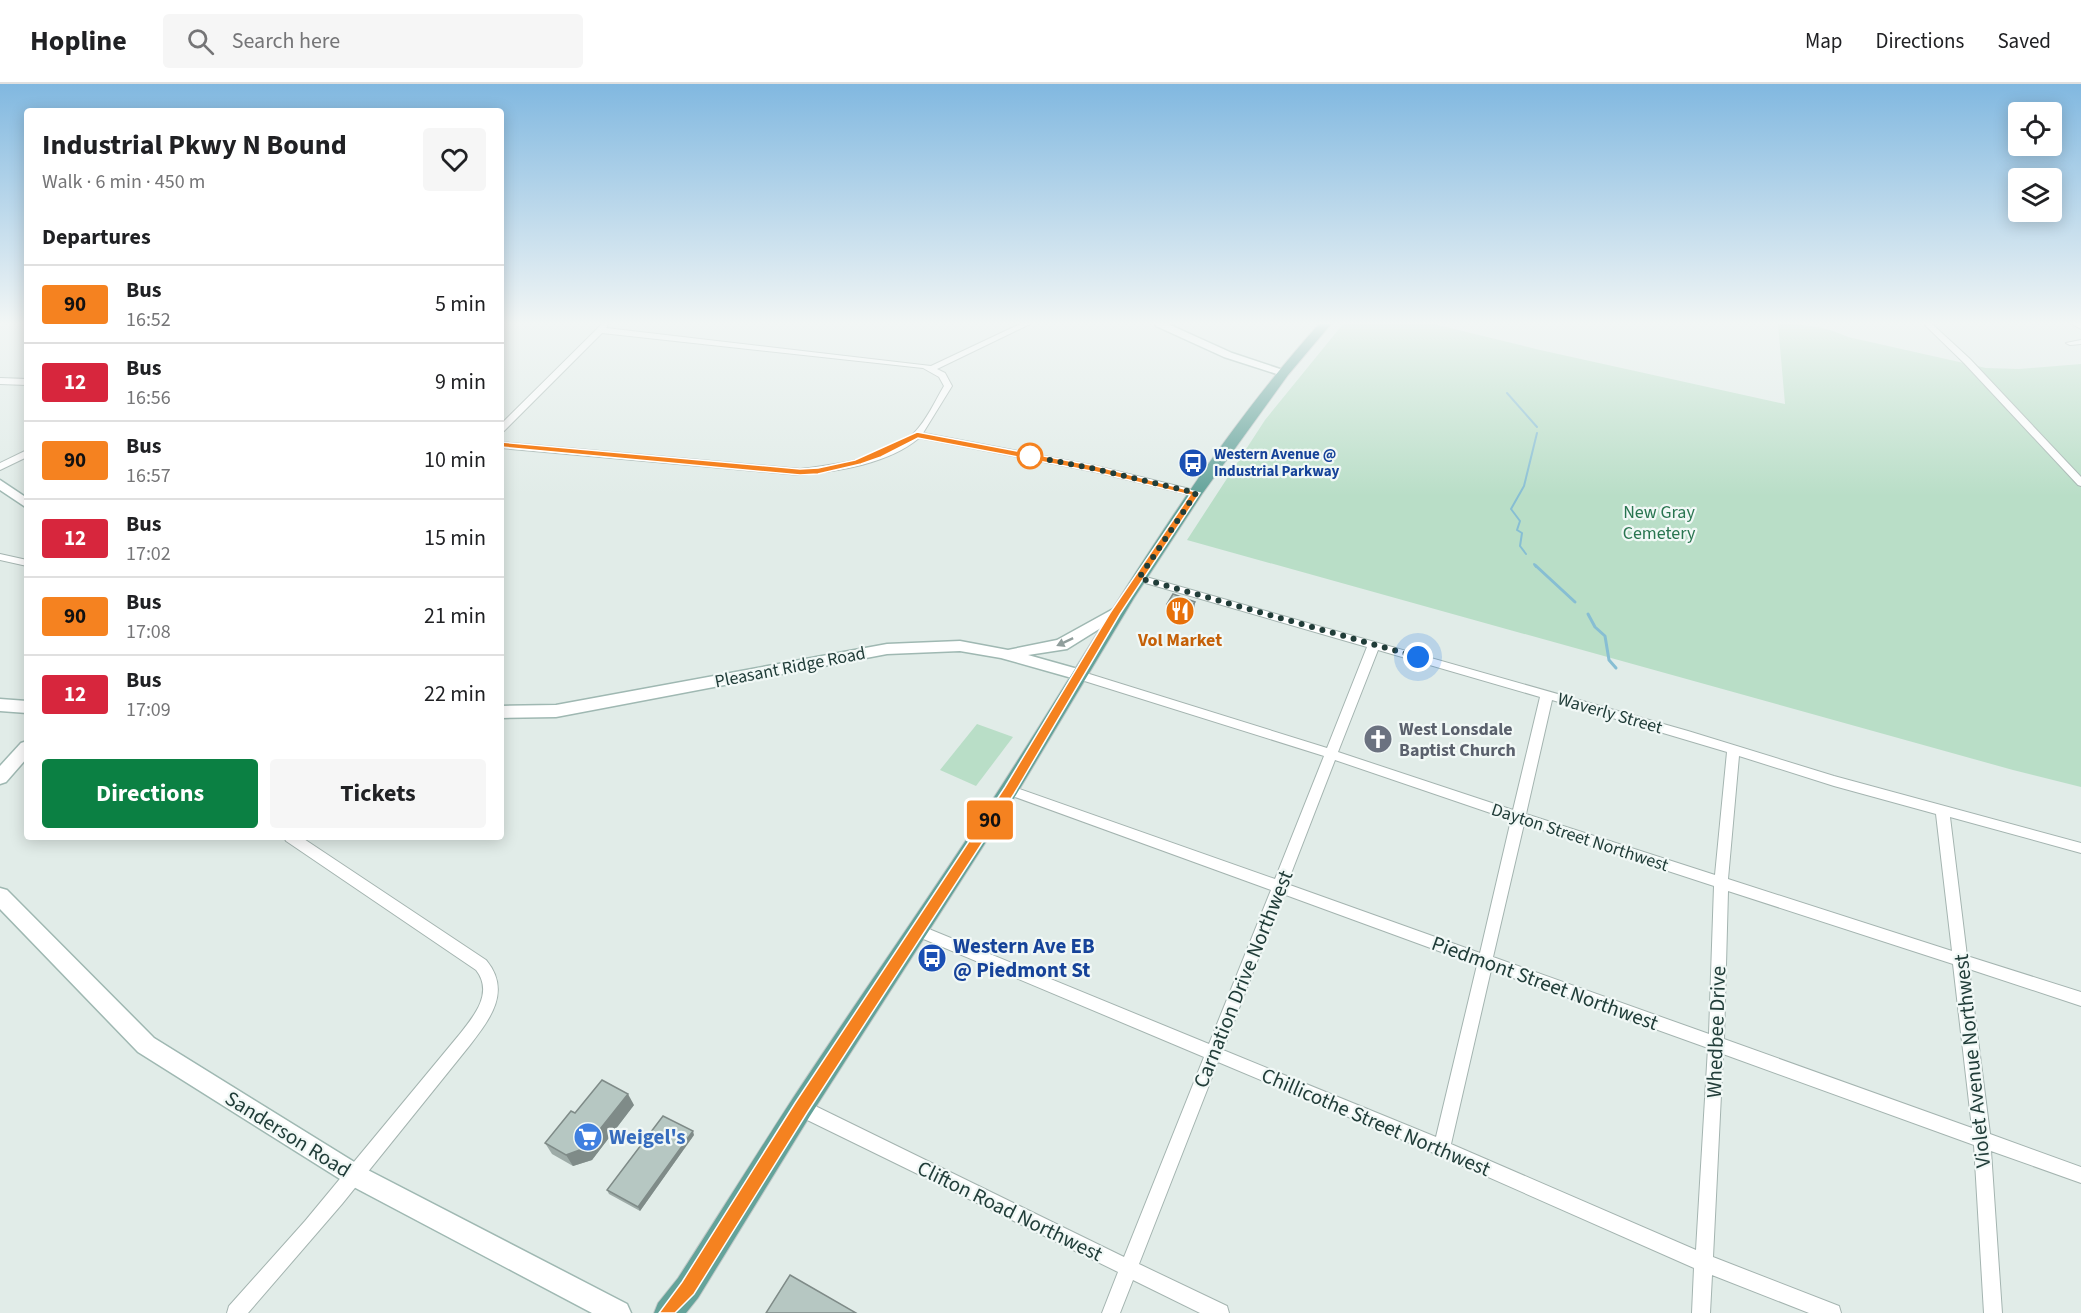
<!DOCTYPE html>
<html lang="en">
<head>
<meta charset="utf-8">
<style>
	:root { --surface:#fff; --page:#f6f6f6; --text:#202124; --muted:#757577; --line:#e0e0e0; --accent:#0b8043 }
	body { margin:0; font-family:"Source Sans 3",sans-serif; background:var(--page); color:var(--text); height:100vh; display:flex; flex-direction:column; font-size:22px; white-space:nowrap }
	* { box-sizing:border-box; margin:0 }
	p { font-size:20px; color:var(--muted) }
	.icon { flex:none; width:33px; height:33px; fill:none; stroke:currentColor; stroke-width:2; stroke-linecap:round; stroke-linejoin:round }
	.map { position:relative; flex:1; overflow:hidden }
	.sheet { position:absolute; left:24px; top:24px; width:480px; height:732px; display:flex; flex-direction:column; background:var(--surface); border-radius:6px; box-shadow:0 3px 15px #0003 }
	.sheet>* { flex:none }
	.badge { padding:0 12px; border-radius:4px; font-size:21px; line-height:39px }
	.buttons { position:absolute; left:2008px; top:18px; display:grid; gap:12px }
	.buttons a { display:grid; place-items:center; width:54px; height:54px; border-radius:6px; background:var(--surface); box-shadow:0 3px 15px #0003; font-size:30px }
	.you { position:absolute; width:30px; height:30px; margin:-15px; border:4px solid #fff; border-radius:50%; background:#1a73e8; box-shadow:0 0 0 9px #1a73e833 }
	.map>.badge { position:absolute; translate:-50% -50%; box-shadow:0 0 0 3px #fff }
	h2 { padding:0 18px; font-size:22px; line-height:54px }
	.round { display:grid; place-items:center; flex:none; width:63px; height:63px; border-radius:6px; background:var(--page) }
	.overview { display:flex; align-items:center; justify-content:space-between; height:102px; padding:0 18px }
	h1 { font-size:28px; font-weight:700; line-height:45px }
	.action { display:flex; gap:12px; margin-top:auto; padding:12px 18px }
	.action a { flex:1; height:69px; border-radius:6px; background:var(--accent); color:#fff; font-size:24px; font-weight:700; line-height:69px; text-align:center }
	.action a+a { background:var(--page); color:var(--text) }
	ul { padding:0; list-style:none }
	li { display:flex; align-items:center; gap:18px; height:78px; padding:0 18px; border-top:2px solid var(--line) }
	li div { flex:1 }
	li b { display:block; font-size:22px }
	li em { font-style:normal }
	li .badge { min-width:66px; font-weight:700; text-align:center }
	header { display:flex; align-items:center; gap:36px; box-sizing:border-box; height:84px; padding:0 30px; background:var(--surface); border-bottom:2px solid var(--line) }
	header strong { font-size:28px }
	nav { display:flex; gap:33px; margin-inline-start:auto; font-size:21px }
	.search { width:420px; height:54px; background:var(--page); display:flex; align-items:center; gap:15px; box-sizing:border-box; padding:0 21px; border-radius:6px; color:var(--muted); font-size:22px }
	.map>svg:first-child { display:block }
	.green { fill:#b9dec7 }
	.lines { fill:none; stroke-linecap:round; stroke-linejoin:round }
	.stream-far1 { stroke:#87bed3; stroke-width:2 }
	.stream { stroke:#87bed3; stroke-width:3 }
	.street-casing { stroke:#a4b4b0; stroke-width:2 }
	.secondary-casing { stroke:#9fb8b2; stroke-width:3 }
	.primary-casing { stroke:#c1c9c8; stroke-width:2 }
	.street { fill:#fff; fill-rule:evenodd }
	.secondary { fill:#fff; fill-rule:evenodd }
	.primary { fill:#64a39a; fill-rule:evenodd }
	.wall { fill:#9daba7 }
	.shaded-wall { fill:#7f8b88 }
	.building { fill:#b6c7c2; stroke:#7f8b88; stroke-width:1.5 }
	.oneway { fill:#909e9c }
	.line { fill:#f58220; stroke:#fff; stroke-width:1.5 }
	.walk { stroke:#213d39; stroke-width:6; stroke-dasharray:0 10.8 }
	.stop-dot { fill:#fff; stroke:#f58220; stroke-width:3 }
	.labels { text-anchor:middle; stroke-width:4.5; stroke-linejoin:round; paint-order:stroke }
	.far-transit-label { font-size:15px; font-weight:bold; fill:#164399; stroke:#f1f8f6; text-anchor:start }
	.park-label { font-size:18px; fill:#297550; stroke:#f1f8f6 }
	.food-label { font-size:18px; font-weight:bold; fill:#c56008; stroke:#f1f8f6 }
	.street-label { font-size:18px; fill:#213d39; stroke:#f1f8f6 }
	.worship-label { font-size:18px; font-weight:bold; fill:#5b616d; stroke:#f1f8f6; text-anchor:start }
	.near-transit-label { font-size:21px; font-weight:bold; fill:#164399; stroke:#f1f8f6; text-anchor:start }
	.near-street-label { font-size:21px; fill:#213d39; stroke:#f1f8f6 }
	.near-shop-label { font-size:21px; font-weight:bold; fill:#366cbe; stroke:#f1f8f6; text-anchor:start }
</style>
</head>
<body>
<header>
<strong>Hopline</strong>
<div class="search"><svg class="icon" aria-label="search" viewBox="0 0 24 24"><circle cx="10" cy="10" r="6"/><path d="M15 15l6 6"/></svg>Search here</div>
<nav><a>Map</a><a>Directions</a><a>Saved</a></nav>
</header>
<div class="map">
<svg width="2081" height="1229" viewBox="0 0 2081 1229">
	<rect width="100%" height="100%" fill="#e1ece8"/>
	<!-- green -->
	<g class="green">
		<path d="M1343,240H1434L1540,266L1785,320L1778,240C1804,240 1824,242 1848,253L1986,284L2019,285L2081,280V703L2013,686L1187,456L1265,336Z"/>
		<polygon points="977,640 1013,653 976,702 940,686"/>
	</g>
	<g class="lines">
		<!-- stream-far1 -->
		<g class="stream-far1">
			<polyline points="1507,309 1537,343"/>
			<polyline points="1526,470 1520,462 1522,449 1517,446 1520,437 1511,425 1524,402 1537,349"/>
			<polyline points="1534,480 1536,483"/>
		</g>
		<!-- stream -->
		<g class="stream">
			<polyline points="1535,481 1575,518"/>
			<polyline points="1588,530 1595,543 1605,552 1609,576 1616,584"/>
		</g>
		<!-- street casing -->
		<g class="street-casing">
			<g id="street">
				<path d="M602,240H608L606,244L931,282L1020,240H1030L937,285L945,289L952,302L923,349L1096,382L1198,407L1200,409L1195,412L1096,388L919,354C888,380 839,387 800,391L501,364V358L800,385C834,381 888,374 914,349C927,336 935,317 944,302L939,293L923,284L602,249L504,347L501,348V340Z"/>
				<polygon points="1924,240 1932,240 1970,275 2081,393 2081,402 2078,401 1964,279"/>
				<polygon points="2072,240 2081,240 2081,245"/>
				<polygon points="2081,256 2081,260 2070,261 2066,259"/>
				<polygon points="0,294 27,295 27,301 0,300"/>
				<polygon points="27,366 27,373 0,386 0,379"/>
				<polygon points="0,470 27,476 27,482 0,476"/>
				<path d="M1139,491L1688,647L1834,692L2081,759V769L1950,733L1967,872L2081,908V922L1969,885L1990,1050L2081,1083V1099L1991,1067L2002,1229H1984L1974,1061L1723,970L1713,1173L1839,1222L1841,1229H1809L1712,1191L1710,1229H1692L1694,1184L1436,1070L1218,978L1139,1180L1227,1222L1229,1229H1200L1133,1196L1120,1229H1102L1118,1188L795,1030L793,1024L795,1018L801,1016L807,1018L1124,1173L1204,973L914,851L912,847L914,843L919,841L924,843L1209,960L1271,806L1004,709L1003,706L1004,703H1014L1275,795L1324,672L1075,594L1073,591L1075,588H1083L1327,664L1367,563L1135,496L1134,494ZM1378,566L1540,613L1513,726L1338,668ZM1552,616L1727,668L1715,791L1526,730ZM1739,672L1834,702L1936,730L1952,867L1728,795ZM1335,676L1511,736L1480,869L1287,800ZM1524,740L1714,802L1709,950L1493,873ZM1728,807L1953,880L1972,1044L1724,955ZM1283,810L1477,881L1436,1053L1223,966ZM1491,886L1708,964L1696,1166L1451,1060Z"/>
				<path d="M284,753H301L486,876C512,907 490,935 470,961L342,1120L248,1229H227L229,1222L305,1137L459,951C474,932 494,909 476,886L286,757Z"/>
			</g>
		</g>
		<!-- secondary casing -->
		<g class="secondary-casing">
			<g id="secondary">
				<polygon points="1155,240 1168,240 1232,269 1289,288 1283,292 1224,273 1156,242"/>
				<polygon points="0,396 27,414 27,424 0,406"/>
				<polygon points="1115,524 1123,529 1120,532 1067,565 1028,571 1085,587 1087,591 1085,595 1079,596 1001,574 960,567 887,570 556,633 501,634 501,622 556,621 887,560 960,557 1008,566 1057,556"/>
				<polygon points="0,615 27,617 27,629 0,627"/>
				<polygon points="27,657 27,674 6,698 0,700 0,682 21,659"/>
				<polygon points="0,804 7,806 154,954 364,1084 627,1220 631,1229 592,1229 348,1100 138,968 0,825"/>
			</g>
		</g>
		<!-- primary casing -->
		<g class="primary-casing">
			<path id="primary" d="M1319,240H1331L1288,291L1202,410L1134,514L1016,711L810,1032L698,1214L686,1229H654L658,1219L678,1194C717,1134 754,1074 793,1014C862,909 934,807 1002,701C1103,544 1194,380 1319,240Z"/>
		</g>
		<!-- street -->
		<use href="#street" class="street"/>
		<!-- secondary -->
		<use href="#secondary" class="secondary"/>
		<!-- primary -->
		<use href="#primary" class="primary"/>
	</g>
	<!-- wall -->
	<g class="wall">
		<polygon points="1167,520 1194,526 1189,534 1166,529"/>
		<polygon points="634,1021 592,1076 573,1082 552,1070 545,1059 575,1029"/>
		<polygon points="694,1051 640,1127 609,1110 607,1106"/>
	</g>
	<!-- shaded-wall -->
	<g class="shaded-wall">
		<polygon points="1195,518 1194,526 1189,534 1190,526"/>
		<polygon points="628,1010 634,1021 592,1076 573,1082 566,1071"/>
		<polygon points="693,1047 694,1051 640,1127 638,1123"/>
	</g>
	<!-- building -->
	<g class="building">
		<polygon points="1173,510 1195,518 1190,526 1167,520"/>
		<polygon points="602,996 628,1010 585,1064 566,1071 545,1059 571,1027 575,1029"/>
		<polygon points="663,1032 693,1047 638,1123 607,1106"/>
		<polygon points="790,1191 856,1229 766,1229"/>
	</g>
	<!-- one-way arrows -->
	<defs><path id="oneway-solid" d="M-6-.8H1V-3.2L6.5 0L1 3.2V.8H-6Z" transform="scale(1.5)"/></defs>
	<use class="oneway" href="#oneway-solid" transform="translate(1065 558) rotate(155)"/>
	<!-- sky -->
	<linearGradient id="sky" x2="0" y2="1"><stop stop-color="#81b8e0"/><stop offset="0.58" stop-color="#f2f6f5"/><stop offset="1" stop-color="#f2f6f5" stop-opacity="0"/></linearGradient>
	<rect width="2081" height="412" fill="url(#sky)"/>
	<!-- line -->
	<polygon class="line" points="917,348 1096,382 1200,409 1120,530 1014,710 807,1029 694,1210 675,1229 659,1229 682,1198 795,1019 1005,703 1110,529 1190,411 1096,388 918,354 881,373 861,380 818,390 800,391 501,363 496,361 501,358 800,385 818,384 855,376"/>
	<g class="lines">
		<!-- walk -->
		<polyline class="walk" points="1030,372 1024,371 1096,385 1196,409 1139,494 1418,573"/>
	</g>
	<!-- icons -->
	<defs>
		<g id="bus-disc" transform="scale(1.5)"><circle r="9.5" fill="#1a4fb4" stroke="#f1f8f6"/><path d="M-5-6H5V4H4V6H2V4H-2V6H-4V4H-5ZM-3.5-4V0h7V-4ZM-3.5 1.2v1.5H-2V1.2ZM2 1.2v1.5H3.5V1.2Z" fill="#fff"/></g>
		<g id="restaurant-disc" transform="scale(1.5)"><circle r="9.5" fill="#e8710a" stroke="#f1f8f6"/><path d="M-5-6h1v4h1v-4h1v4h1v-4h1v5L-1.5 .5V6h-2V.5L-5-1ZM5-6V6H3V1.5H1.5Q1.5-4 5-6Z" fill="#fff"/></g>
		<g id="church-disc" transform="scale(1.5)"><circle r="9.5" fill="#6b7280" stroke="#f1f8f6"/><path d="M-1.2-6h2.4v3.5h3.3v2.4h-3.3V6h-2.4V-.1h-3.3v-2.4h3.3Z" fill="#fff"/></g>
		<g id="supermarket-disc" transform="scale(1.5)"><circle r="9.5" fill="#3f7fe0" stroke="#f1f8f6"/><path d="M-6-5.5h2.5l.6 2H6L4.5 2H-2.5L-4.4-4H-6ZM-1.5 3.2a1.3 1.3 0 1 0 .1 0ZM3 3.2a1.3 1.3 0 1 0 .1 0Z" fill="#fff"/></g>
	</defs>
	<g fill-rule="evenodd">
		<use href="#bus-disc" x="1193" y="379"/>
		<use href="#restaurant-disc" x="1180" y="527"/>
		<use href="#church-disc" x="1378" y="655"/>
		<use href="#bus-disc" x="932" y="874"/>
		<use href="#supermarket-disc" x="588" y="1053"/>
	</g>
	<!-- markers -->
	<circle class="stop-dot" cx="1030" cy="372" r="12"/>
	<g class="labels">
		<!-- far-transit labels -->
		<g class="far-transit-label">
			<text x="1214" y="375">Western Avenue @<tspan x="1214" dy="17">Industrial Parkway</tspan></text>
		</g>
		<!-- park labels -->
		<g class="park-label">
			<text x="1659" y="434">New Gray<tspan x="1659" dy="21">Cemetery</tspan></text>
		</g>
		<!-- food labels -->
		<g class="food-label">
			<text x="1180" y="562">Vol Market</text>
		</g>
		<!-- street labels -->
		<g class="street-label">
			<text transform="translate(790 583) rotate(-11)" y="6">Pleasant Ridge Road</text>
			<text transform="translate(1610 629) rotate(16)" y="6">Waverly Street</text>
			<text transform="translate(1580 753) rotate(18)" y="6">Dayton Street Northwest</text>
		</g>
		<!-- worship labels -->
		<g class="worship-label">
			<text x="1399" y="651">West Lonsdale<tspan x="1399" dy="21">Baptist Church</tspan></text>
		</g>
		<!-- near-transit labels -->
		<g class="near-transit-label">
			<text x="953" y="869">Western Ave EB<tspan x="953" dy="24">@ Piedmont St</tspan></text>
		</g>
		<!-- near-street labels -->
		<g class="near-street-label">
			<text transform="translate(1243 895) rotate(-68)" y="7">Carnation Drive Northwest</text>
			<text transform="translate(1545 899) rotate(20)" y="7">Piedmont Street Northwest</text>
			<text transform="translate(1716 948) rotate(-88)" y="7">Whedbee Drive</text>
			<text transform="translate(1972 977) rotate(-96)" y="7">Violet Avenue Northwest</text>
			<text transform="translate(1376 1038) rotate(23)" y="7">Chillicothe Street Northwest</text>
			<text transform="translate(288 1050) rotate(32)" y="7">Sanderson Road</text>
			<text transform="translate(1010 1127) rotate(26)" y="7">Clifton Road Northwest</text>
		</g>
		<!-- near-shop labels -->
		<g class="near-shop-label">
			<text x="609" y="1060">Weigel's</text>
		</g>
	</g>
</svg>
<div class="buttons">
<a><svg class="icon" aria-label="locate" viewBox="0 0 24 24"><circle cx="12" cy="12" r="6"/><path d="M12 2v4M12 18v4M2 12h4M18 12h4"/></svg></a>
<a><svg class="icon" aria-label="layers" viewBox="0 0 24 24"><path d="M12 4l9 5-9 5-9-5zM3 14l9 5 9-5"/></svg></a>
</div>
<div class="you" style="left:1418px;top:573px"></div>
<b class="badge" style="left:990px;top:736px;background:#f58220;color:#111">90</b>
<section class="sheet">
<div class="overview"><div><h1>Industrial Pkwy N Bound</h1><p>Walk · 6 min · 450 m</p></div><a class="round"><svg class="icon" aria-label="heart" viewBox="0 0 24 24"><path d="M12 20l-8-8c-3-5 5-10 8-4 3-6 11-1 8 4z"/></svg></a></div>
<h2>Departures</h2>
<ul>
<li><span class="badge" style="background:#f58220;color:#111">90</span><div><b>Bus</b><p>16:52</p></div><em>5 min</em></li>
<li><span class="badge" style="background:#d7263d;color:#fff">12</span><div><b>Bus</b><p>16:56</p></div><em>9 min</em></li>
<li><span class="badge" style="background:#f58220;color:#111">90</span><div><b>Bus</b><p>16:57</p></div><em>10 min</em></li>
<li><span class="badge" style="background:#d7263d;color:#fff">12</span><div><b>Bus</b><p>17:02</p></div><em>15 min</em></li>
<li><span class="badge" style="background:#f58220;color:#111">90</span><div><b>Bus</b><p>17:08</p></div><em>21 min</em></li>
<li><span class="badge" style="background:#d7263d;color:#fff">12</span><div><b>Bus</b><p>17:09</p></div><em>22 min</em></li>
</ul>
<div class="action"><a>Directions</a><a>Tickets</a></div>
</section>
</div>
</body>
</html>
